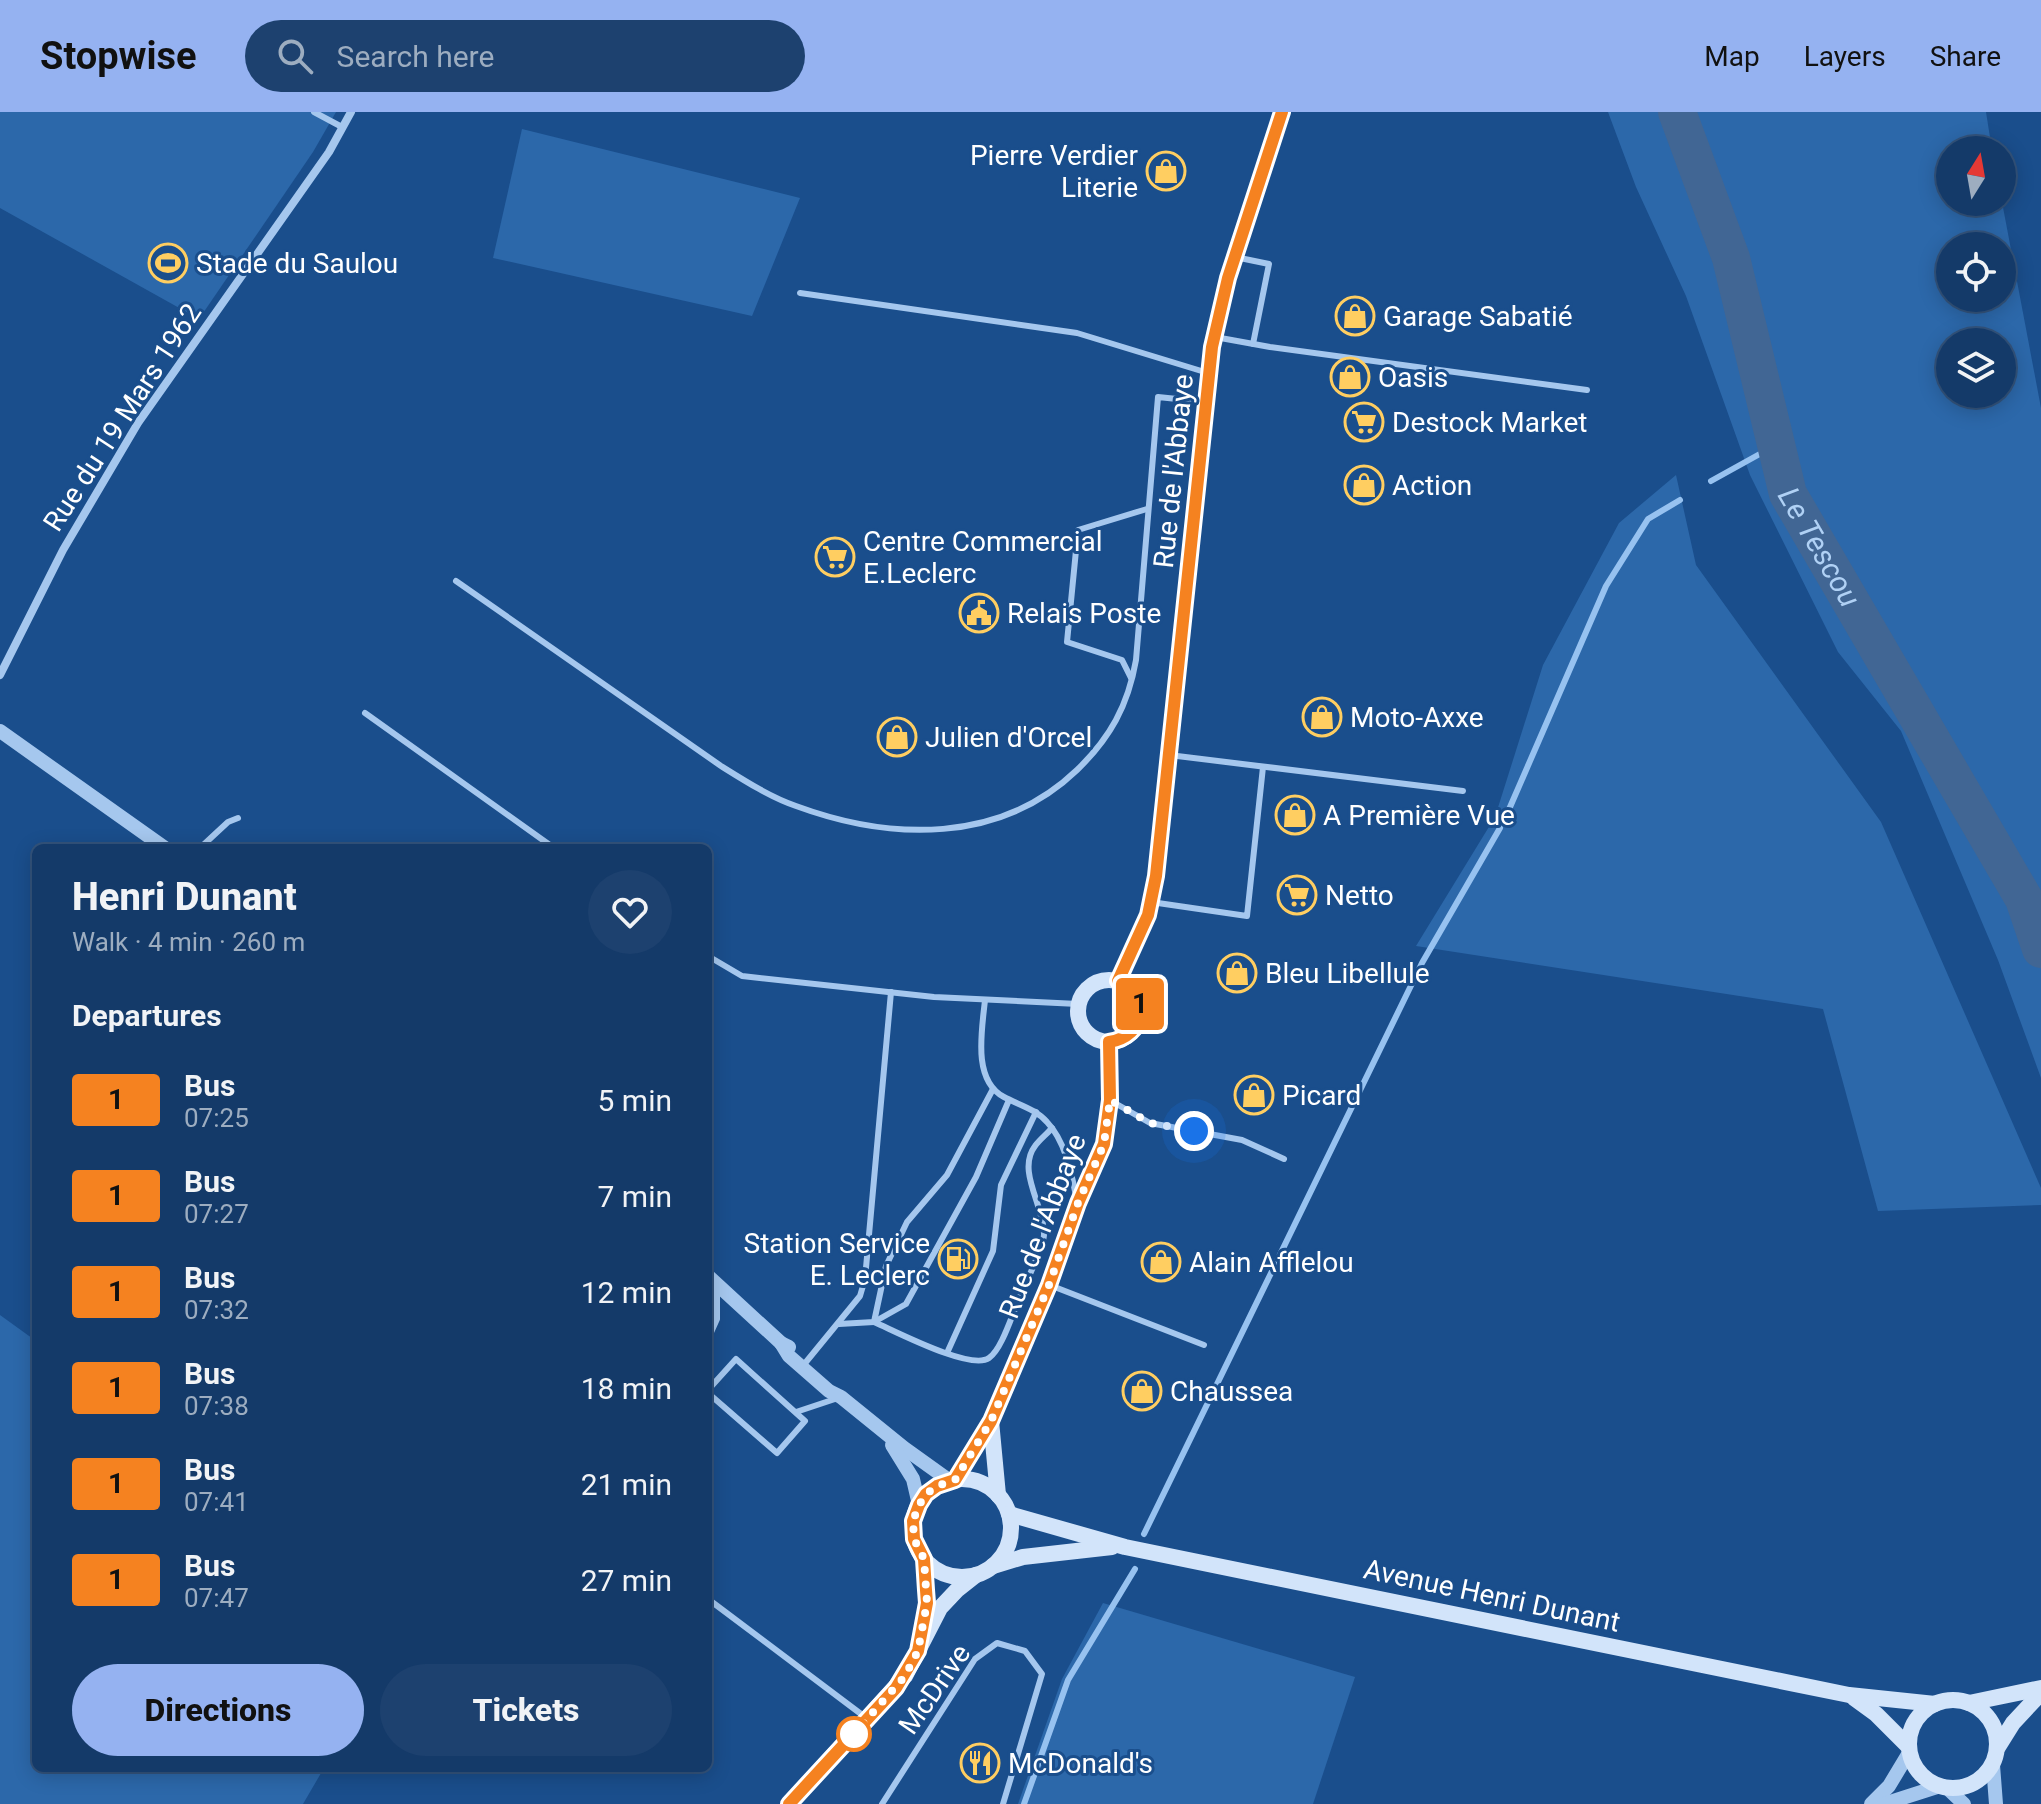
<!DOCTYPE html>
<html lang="en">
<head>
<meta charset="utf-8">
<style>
	:root { --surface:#143a69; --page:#1d416f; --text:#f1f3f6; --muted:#9dadc0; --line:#33547d; --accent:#95b2f1 }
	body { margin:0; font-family:Roboto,sans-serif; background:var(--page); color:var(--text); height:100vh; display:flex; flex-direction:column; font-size:30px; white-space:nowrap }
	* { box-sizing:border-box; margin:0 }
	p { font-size:26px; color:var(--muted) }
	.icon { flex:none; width:44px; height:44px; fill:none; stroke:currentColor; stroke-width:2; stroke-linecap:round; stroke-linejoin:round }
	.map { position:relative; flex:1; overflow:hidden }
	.details { position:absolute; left:32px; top:732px; width:680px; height:928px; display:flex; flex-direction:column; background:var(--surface); border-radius:12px; box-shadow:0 4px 20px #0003,0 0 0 2px var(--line) }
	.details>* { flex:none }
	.badge { padding:0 16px; border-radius:6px; font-size:28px; line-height:52px }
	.needle { width:52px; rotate:11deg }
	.fabs { position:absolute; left:1936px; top:24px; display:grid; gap:16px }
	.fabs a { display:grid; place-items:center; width:80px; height:80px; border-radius:50%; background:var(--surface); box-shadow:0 4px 20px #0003,0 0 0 2px var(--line); font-size:40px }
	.you { position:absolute; width:40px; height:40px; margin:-20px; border:6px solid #fff; border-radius:50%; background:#1a73e8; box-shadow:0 0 0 12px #1a73e833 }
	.map>.badge { position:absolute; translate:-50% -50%; box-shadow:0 0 0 4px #fff }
	h2 { padding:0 40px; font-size:30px; line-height:72px }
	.round { display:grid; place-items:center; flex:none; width:84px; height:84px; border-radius:42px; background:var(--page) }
	.overview { display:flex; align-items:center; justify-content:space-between; height:136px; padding:0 40px }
	h1 { font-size:38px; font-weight:800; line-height:60px }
	.action { display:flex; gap:16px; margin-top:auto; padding:16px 40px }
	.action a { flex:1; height:92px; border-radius:48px; background:var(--accent); color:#111; font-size:32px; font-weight:800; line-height:92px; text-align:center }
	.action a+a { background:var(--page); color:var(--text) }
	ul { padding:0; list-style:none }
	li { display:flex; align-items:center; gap:24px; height:96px; padding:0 40px }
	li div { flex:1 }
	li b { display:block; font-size:30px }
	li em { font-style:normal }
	li .badge { min-width:88px; font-weight:700; text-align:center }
	header { display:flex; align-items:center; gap:48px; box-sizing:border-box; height:112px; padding:0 40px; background:var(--accent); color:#111 }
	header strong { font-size:38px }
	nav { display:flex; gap:44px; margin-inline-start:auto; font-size:28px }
	.search { width:560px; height:72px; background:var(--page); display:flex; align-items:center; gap:20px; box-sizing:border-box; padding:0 28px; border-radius:44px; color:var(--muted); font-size:30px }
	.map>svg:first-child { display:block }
	.green { fill:#2c68aa; fill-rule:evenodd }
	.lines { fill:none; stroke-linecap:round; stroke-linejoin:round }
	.stream { stroke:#97c2f0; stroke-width:6 }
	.river { stroke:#416694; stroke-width:38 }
	.service { stroke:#a5c7ee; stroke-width:6 }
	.minor { stroke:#a5c7ee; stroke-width:8 }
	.tertiary { stroke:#a5c7ee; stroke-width:14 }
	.secondary { stroke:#d2e4fa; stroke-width:16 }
	.line-casing { stroke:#fff; stroke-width:18 }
	.line { stroke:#f58220; stroke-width:12 }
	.walk { stroke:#fff; stroke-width:8; stroke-dasharray:0 14.4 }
	.stop-dot { fill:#fff; stroke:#f58220; stroke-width:4 }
	.labels { text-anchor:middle; stroke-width:6; stroke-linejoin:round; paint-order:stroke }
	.poi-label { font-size:28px; fill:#fff; stroke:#1a4e8c; text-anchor:start }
	.street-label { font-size:28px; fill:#fff; stroke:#1a4e8c }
	.water-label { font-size:30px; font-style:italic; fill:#b0d1f5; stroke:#1a4e8c }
</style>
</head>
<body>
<header>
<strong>Stopwise</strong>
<div class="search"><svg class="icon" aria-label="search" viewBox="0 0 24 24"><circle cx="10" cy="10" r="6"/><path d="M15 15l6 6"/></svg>Search here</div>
<nav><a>Map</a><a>Layers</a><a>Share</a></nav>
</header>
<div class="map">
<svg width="2041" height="1692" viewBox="0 0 2041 1692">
	<rect width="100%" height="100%" fill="#1a4e8c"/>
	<!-- green -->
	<g class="green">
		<polygon points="0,0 336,0 313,40 199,207 0,96"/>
		<path d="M1608,0H1986L1992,38H1950V90H2002L2041,296V966L1998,848L1901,619L1838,540L1750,363L1686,184L1636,75ZM1950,134H2002V186H1950ZM2002,230V282H1950V230Z"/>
		<polygon points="522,17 800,86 752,204 493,146"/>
		<polygon points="1676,363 1696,453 1881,710 2041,1076 2041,1093 1878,1099 1823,897 1416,834 1495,705 1543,553 1619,411"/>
		<polygon points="0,1203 36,1229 36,1656 324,1656 303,1692 0,1692"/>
		<polygon points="1103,1491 1355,1565 1313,1692 1018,1692 1062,1567"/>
	</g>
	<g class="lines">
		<!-- stream -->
		<g class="stream">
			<polyline points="1711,369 1776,333"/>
			<polyline points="1507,702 1606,474 1648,407 1680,388"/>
			<polyline points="1144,1422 1422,851 1500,716"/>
			<polyline points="1024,1692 1068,1568 1135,1457"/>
		</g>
		<!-- river -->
		<path class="river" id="s1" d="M1677,0L1731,146L1788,382L2024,787L2041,837"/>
		<!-- service -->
		<g class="service">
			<polyline points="314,0 342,15"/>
			<polyline points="1235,145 1269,152 1253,232"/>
			<polyline points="800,181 1077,221 1208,261"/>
			<polyline points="1215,225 1270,235 1587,278"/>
			<path d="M456,469L721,654C745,669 770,685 796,694C891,729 1000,732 1077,658C1110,626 1128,594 1136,548L1158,285L1206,290"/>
			<polyline points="1131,566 1122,548 1067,530 1078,418 1147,397"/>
			<polyline points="365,601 554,736"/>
			<polyline points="1169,643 1463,679"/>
			<polyline points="200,736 228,710 238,706"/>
			<polyline points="1151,790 1247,804 1263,655"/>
			<polyline points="708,844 742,864 934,885 1078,892"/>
			<path d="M985,888C982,918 972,968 1004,985C1019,993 1036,997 1047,1010C1065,1029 1071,1059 1076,1084"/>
			<polyline points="1113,990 1150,1011 1242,1028 1284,1047"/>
			<polyline points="1052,1174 1204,1233"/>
			<path d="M874,1210C895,1219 971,1259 989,1246C1001,1238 1011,1206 1017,1192C1023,1176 1043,1137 1044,1123C1045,1095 1016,1059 1035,1034C1040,1027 1047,1022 1052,1016"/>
			<polyline points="874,1210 886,1154 907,1110 947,1063 993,977"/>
			<polyline points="839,1212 874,1210 906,1192 976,1065 1009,988"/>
			<polyline points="708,1227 717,1207 717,1177"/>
			<polyline points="947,1241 993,1139 1001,1073 1036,1000"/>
			<polyline points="806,1250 860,1184 865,1167 891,880"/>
			<polyline points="708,1278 736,1247 805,1309 777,1341 708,1281"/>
			<polyline points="796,1300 838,1286"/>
			<polyline points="708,1487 865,1605"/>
			<polyline points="882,1692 975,1547 997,1531 1025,1539 1042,1562 1003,1692"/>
		</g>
		<!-- minor -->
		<polyline class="minor" points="0,563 63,438 138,311 329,40 351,0"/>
		<!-- tertiary -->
		<g class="tertiary">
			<polyline points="0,619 165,736"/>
			<polyline points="708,1164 781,1231 789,1235"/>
			<polyline points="781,1231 789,1244 829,1279 841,1285 904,1336 950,1369"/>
			<polyline points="892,1333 913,1367 919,1393"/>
			<polyline points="1993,1653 1996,1692"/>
			<polyline points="1947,1676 1964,1692"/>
			<polyline points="1871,1692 1889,1674 1910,1639"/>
			<polyline points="1884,1692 1940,1674"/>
		</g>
		<!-- secondary -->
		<g class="secondary">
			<circle cx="1109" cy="899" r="31"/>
			<polyline points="1118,869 1148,803 1156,764 1212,235 1228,166 1282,0"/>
			<polyline points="991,1309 998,1383"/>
			<circle cx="962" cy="1416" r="49"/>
			<polyline points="955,1368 991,1309 1049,1173 1078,1091 1104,1032 1110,988 1109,930"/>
			<polyline points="1009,1402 1125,1435 1849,1583 1935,1592"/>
			<polyline points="993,1454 1023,1445 1112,1435"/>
			<polyline points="921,1521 927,1491 924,1447"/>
			<polyline points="1854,1586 1876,1602 1909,1635"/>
			<circle cx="1953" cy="1632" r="44"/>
			<polyline points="1969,1591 2041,1576"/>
			<polyline points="1998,1635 2013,1611 2041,1581"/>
			<polyline points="789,1692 905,1564 940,1496 957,1478 976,1463"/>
		</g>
	</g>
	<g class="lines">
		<!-- line casing -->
		<g class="line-casing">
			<path id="line" d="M789,1692L896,1576L918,1539L927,1491L926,1478L924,1447L914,1427L913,1409L919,1393L926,1382L937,1374L955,1368L991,1309L1049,1173L1078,1091L1104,1032L1110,988L1109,930C1146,924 1152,884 1118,869L1148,803L1156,764L1212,235L1228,166L1282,0"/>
		</g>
		<!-- line -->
		<use href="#line" class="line"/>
		<!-- walk -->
		<polyline class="walk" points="854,1622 905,1564 918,1539 927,1491 924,1447 914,1427 913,1409 919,1393 926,1382 937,1374 955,1368 991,1309 1049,1173 1078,1091 1104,1032 1110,988 1150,1011 1194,1019"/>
	</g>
	<!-- icons -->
	<defs>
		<g id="shop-ring" transform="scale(2)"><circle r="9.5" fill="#1a4e8c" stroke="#ffce61" stroke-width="1.5"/><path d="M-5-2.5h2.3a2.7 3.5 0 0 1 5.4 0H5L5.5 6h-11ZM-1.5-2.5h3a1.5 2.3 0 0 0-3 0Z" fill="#ffce61"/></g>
		<g id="stadium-ring" transform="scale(2)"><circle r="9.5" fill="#1a4e8c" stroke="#ffce61" stroke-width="1.5"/><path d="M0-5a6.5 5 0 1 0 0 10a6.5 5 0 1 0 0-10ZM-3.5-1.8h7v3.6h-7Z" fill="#ffce61"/></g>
		<g id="supermarket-ring" transform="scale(2)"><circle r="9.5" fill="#1a4e8c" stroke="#ffce61" stroke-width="1.5"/><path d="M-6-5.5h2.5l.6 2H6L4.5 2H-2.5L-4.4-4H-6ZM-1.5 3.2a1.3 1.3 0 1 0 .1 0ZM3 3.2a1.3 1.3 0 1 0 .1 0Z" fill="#ffce61"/></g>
		<g id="civic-ring" transform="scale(2)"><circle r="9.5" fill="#1a4e8c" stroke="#ffce61" stroke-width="1.5"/><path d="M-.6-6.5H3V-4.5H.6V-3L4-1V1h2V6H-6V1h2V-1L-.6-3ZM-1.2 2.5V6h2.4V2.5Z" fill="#ffce61"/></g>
		<g id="fuel-ring" transform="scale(2)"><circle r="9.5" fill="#1a4e8c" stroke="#ffce61" stroke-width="1.5"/><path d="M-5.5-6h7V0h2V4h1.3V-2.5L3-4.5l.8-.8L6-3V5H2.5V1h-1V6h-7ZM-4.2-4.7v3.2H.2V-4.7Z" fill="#ffce61"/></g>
		<g id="restaurant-ring" transform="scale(2)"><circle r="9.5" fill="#1a4e8c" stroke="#ffce61" stroke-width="1.5"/><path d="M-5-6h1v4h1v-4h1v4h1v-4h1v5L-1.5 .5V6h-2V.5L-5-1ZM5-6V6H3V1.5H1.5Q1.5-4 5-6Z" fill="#ffce61"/></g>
	</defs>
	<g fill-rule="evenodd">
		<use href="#shop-ring" x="1166" y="59"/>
		<use href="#stadium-ring" x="168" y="151"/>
		<use href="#shop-ring" x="1355" y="204"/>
		<use href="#shop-ring" x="1350" y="265"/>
		<use href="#supermarket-ring" x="1364" y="310"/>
		<use href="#shop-ring" x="1364" y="373"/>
		<use href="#supermarket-ring" x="835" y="445"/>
		<use href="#civic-ring" x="979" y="501"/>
		<use href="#shop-ring" x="1322" y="605"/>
		<use href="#shop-ring" x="897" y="625"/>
		<use href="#shop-ring" x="1295" y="703"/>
		<use href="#supermarket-ring" x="1297" y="783"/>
		<use href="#shop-ring" x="1237" y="861"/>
		<use href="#shop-ring" x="1254" y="983"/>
		<use href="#fuel-ring" x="958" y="1147"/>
		<use href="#shop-ring" x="1161" y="1150"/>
		<use href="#shop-ring" x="1142" y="1279"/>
		<use href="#restaurant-ring" x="980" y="1651"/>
	</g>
	<!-- markers -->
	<circle class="stop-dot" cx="854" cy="1622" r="16"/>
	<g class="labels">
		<!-- poi labels -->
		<g class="poi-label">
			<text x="1138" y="53" text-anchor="end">Pierre Verdier<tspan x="1138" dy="32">Literie</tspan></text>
			<text x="196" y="161">Stade du Saulou</text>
			<text x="1383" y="214">Garage Sabatié</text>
			<text x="1378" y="275">Oasis</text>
			<text x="1392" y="320">Destock Market</text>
			<text x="1392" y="383">Action</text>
			<text x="863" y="439">Centre Commercial<tspan x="863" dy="32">E.Leclerc</tspan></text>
			<text x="1007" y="511">Relais Poste</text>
			<text x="1350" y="615">Moto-Axxe</text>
			<text x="925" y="635">Julien d'Orcel</text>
			<text x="1323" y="713">A Première Vue</text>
			<text x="1325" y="793">Netto</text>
			<text x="1265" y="871">Bleu Libellule</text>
			<text x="1282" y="993">Picard</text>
			<text x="930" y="1141" text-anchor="end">Station Service<tspan x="930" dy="32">E. Leclerc</tspan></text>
			<text x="1189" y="1160">Alain Afflelou</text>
			<text x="1170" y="1289">Chaussea</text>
			<text x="1008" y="1661">McDonald's</text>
		</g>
		<!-- street labels -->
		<g class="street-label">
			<text transform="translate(122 305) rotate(-57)" y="10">Rue du 19 Mars 1962</text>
			<text transform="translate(1173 359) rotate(-84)" y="10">Rue de l'Abbaye</text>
			<text transform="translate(1042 1114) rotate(-69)" y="10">Rue de l'Abbaye</text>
			<text transform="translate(1492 1483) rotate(12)" y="10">Avenue Henri Dunant</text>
			<text transform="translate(934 1577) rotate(-55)" y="10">McDrive</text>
		</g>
		<!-- water labels -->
		<g class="water-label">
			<text dy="10" stroke="none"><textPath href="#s1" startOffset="460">Le Tescou</textPath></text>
		</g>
	</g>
</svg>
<div class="fabs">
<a><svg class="needle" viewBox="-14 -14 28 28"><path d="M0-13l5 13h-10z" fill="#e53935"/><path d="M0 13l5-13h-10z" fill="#9dadc0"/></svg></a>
<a><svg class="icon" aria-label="locate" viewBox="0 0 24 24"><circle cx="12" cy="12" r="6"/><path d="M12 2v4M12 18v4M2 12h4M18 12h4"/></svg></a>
<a><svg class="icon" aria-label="layers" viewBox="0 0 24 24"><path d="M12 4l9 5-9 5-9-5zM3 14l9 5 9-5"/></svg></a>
</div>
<div class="you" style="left:1194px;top:1019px"></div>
<b class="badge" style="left:1140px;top:892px;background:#f58220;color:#111">1</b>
<section class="details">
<div class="overview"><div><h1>Henri Dunant</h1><p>Walk · 4 min · 260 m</p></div><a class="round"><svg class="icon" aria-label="heart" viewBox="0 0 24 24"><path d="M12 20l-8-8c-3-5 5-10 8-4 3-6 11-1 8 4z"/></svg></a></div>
<h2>Departures</h2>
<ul>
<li><span class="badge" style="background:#f58220;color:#111">1</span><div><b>Bus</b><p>07:25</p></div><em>5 min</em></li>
<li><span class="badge" style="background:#f58220;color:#111">1</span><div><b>Bus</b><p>07:27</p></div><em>7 min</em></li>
<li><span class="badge" style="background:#f58220;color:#111">1</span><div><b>Bus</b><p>07:32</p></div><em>12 min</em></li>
<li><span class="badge" style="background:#f58220;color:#111">1</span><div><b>Bus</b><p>07:38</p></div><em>18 min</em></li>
<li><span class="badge" style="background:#f58220;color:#111">1</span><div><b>Bus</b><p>07:41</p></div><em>21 min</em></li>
<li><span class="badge" style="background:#f58220;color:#111">1</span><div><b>Bus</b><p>07:47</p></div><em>27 min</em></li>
</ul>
<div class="action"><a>Directions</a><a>Tickets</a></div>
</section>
</div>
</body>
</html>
